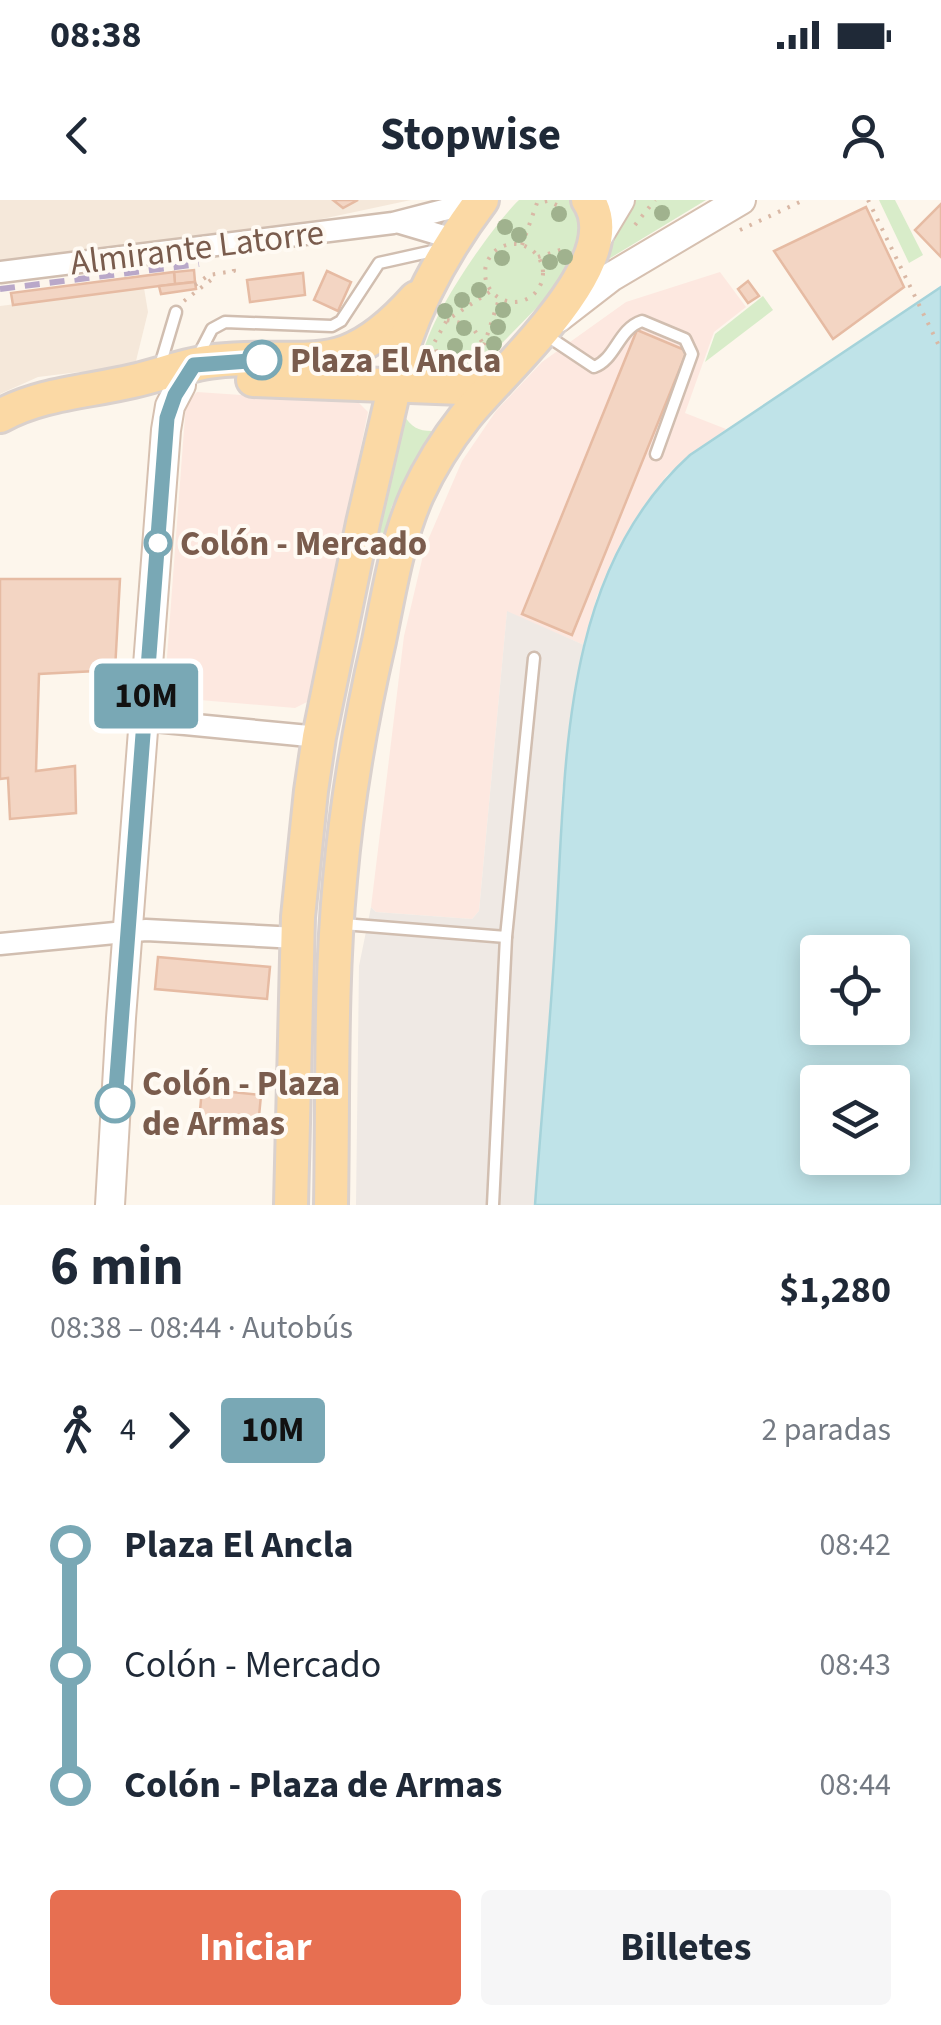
<!DOCTYPE html>
<html lang="es">
<head>
<meta charset="utf-8">
<style>
	:root { --surface:#fff; --page:#f6f6f7; --text:#1f2937; --muted:#747a83; --accent:#e76f51 }
	body { margin:0; font-family:"Source Sans 3",sans-serif; background:var(--page); color:var(--text); height:100vh; display:flex; flex-direction:column; font-size:38px; white-space:nowrap }
	* { box-sizing:border-box; margin:0 }
	p { font-size:32px; color:var(--muted) }
	.icon { flex:none; width:55px; height:55px; fill:none; stroke:currentColor; stroke-width:2; stroke-linecap:round; stroke-linejoin:round }
	.map { position:relative; height:1005px; overflow:hidden }
	.side { display:flex; flex-direction:column; background:var(--surface); flex:1 }
	.side>* { flex:none }
	.badge { padding:0 20px; border-radius:8px; font-size:35px; line-height:65px }
	.controls { position:absolute; left:800px; top:735px; display:grid; gap:20px }
	.controls a { display:grid; place-items:center; width:110px; height:110px; border-radius:10px; background:var(--surface); box-shadow:0 5px 25px #0003; font-size:50px }
	.map>.badge { position:absolute; translate:-50% -50%; box-shadow:0 0 0 5px #fff }
	.legs { display:flex; align-items:center; gap:15px; height:110px; padding:0 50px; font-size:32px }
	.legs p { margin-inline-start:auto }
	.headline { display:flex; align-items:center; justify-content:space-between; height:170px; padding:0 50px }
	h1 { font-size:55px; font-weight:700; line-height:75px }
	.primary-button { display:flex; gap:20px; margin-top:auto; padding:20px 50px }
	.primary-button a { flex:1; height:115px; border-radius:10px; background:var(--accent); color:#fff; font-size:40px; font-weight:700; line-height:115px; text-align:center }
	.primary-button a+a { background:var(--page); color:var(--text) }
	ul { padding:0 50px; list-style:none }
	li { display:flex; align-items:center; gap:35px; height:120px; font-size:38px }
	li i { display:grid; place-items:center; width:15px; height:100%; margin:0 12px; background:currentColor }
	li i::after { content:''; width:25px; height:25px; margin:-12px; border:8px solid; border-radius:50%; background:var(--surface) }
	li p { margin-inline-start:auto }
	li:first-child i { background:linear-gradient(#0000 50%,currentColor 0) }
	li:last-child i { background:linear-gradient(currentColor 50%,#0000 0) }
	.status { display:flex; justify-content:space-between; align-items:center; height:70px; padding:0 50px; background:var(--surface); direction:ltr }
	.status svg { height:28px; fill:currentColor }
	header { display:flex; justify-content:space-between; align-items:center; height:130px; padding:0 50px; background:var(--surface); font-size:45px; font-weight:700 }
	.map>svg:first-child { display:block }
	.residential { fill:#f5e8da }
	.commercial { fill:#fde8e0 }
	.industrial { fill:#efe9e4 }
	.green { fill:#d8ecc9 }
	.water { fill:#bfe3e8; stroke:#a5d3da; stroke-width:2.5; fill-rule:evenodd }
	.building { fill:#f3d5c3; stroke:#e6bba3; stroke-width:2.5 }
	.lines { fill:none; stroke-linecap:round; stroke-linejoin:round }
	.lane-casing { stroke:#d1beb0; stroke-width:15 }
	.street-casing { stroke:#d1beb0; stroke-width:25 }
	.secondary-casing { stroke:#d6c0b0; stroke-width:32 }
	.primary-casing { stroke:#dad1cd; stroke-width:38 }
	.path { stroke:#d9b8a5; stroke-width:4; stroke-dasharray:2.5 8; stroke-linecap:butt }
	.lane { stroke:#fff; stroke-width:10 }
	.street { stroke:#fff; stroke-width:20 }
	.secondary { stroke:#fff; stroke-width:28 }
	.primary { stroke:#fbd9a5; stroke-width:32 }
	.rail { stroke:#b9a8c9; stroke-width:6; stroke-dasharray:15 10; stroke-linecap:butt }
	.tree { fill:#a0b28e }
	.line-1-casing { stroke:#fff; stroke-width:22 }
	.line-1 { stroke:#79a8b5; stroke-width:15 }
	.stop-1-dot { fill:#fff; stroke:#79a8b5; stroke-width:5 }
	.labels { text-anchor:middle; stroke-width:8; stroke-linejoin:round; paint-order:stroke }
	.street-label { font-size:35px; fill:#7a5c4d; stroke:#fffaf3 }
	.stop-label { font-size:35px; font-weight:bold; fill:#7a5c4d; stroke:#fffaf3; text-anchor:start }
</style>
</head>
<body>
<div class="status"><b>08:38</b><svg viewBox="0 0 49 12"><path d="M0 12V9h3v3zM5 12V6h3v6zM10 12V3h3v9zM15 12V0h3v12zM26 1h20v11H26zM47 4h2v5h-2z"/></svg></div>
<header><svg class="icon" aria-label="back" viewBox="0 0 24 24"><path d="M15 5l-7 7 7 7"/></svg>Stopwise<svg class="icon" aria-label="person" viewBox="0 0 24 24"><circle cx="12" cy="8" r="4"/><path d="M4 21q1-7 8-7t8 7"/></svg></header>
<div class="map">
<svg width="941" height="1005" viewBox="0 0 941 1005">
	<rect width="100%" height="100%" fill="#fdf6ec"/>
	<!-- residential -->
	<g class="residential">
		<polygon points="0,0 411,0 303,23 0,61"/>
		<polygon points="144,88 148,112 135,165 121,173 79,172 38,177 0,194 0,106"/>
	</g>
	<!-- commercial -->
	<g class="commercial">
		<polygon points="720,72 746,107 714,132 685,213 726,229 667,275 645,306 629,329 597,396 584,445 507,412 479,711 472,719 376,712 371,707 404,436 425,347 462,261 496,211 542,162 626,102"/>
		<polygon points="197,192 359,203 368,212 309,501 295,508 164,497 186,203"/>
	</g>
	<!-- industrial -->
	<polygon class="industrial" points="507,411 584,445 562,592 557,710 535,1005 356,1005 359,766 371,707 376,712 472,719 479,711"/>
	<!-- green -->
	<g class="green">
		<path d="M519,0H579L586,45L554,90L471,175L422,173C411,140 493,24 519,0Z"/>
		<polygon points="626,0 706,0 607,60 603,57"/>
		<polygon points="879,0 895,0 923,55 909,63"/>
		<polygon points="763,96 773,110 705,162 715,134"/>
		<path d="M404,215C411,227 418,231 432,231L392,306L384,333L378,332Z"/>
	</g>
	<!-- water -->
	<path class="water" d="M941,87V1005H535C542,906 552,808 557,709C566,553 564,369 690,255ZM818,752H892V828H818ZM818,882H892V958H818Z"/>
	<!-- building -->
	<g class="building">
		<polygon points="333,0 358,0 343,8"/>
		<polygon points="941,4 941,57 915,30"/>
		<polygon points="866,7 904,87 833,139 774,51"/>
		<polygon points="194,70 195,82 175,84 174,72"/>
		<polygon points="327,71 351,82 338,111 314,100"/>
		<polygon points="174,72 175,84 13,105 11,93"/>
		<polygon points="303,73 305,95 250,102 247,80"/>
		<polygon points="748,81 759,96 748,103 738,89"/>
		<polygon points="195,82 196,89 161,94 159,86"/>
		<polygon points="637,130 687,151 572,435 522,414"/>
		<polygon points="0,379 120,379 115,470 39,474 36,571 75,566 76,613 10,619 8,578 0,579"/>
		<polygon points="158,757 270,767 267,799 155,789"/>
		<polygon points="202,889 261,895 258,927 199,921"/>
	</g>
	<g class="lines">
		<!-- lane casing -->
		<g class="lane-casing">
			<g id="lane">
				<path d="M546,135L594,167C616,159 618,129 642,121L685,139L692,154L656,254"/>
				<polyline points="197,158 212,129 225,122 332,126 341,121 379,63 442,49"/>
				<polyline points="159,169 176,112"/>
				<polyline points="343,724 506,737 534,458"/>
				<polyline points="493,1005 506,737"/>
			</g>
		</g>
		<!-- street casing -->
		<g class="street-casing">
			<g id="street">
				<polyline points="400,23 454,39"/>
				<polyline points="0,72 393,23 482,0"/>
				<polyline points="144,520 319,537"/>
				<polyline points="0,744 146,730 297,738"/>
			</g>
		</g>
		<!-- secondary casing -->
		<g class="secondary-casing">
			<g id="secondary">
				<polyline points="596,40 620,0"/>
				<polyline points="558,118 611,77 741,0"/>
				<polyline points="110,1005 121,818 166,230 170,206 181,185"/>
			</g>
		</g>
		<!-- primary casing -->
		<g class="primary-casing">
			<g id="primary">
				<polyline points="253,180 488,189"/>
				<path d="M0,216C42,193 87,192 133,181C160,175 187,164 215,161C312,151 341,182 416,98"/>
				<path d="M291,1005L298,717L311,591L319,537L363,323L405,141C423,89 449,44 482,0"/>
				<path d="M331,1005C333,897 330,787 340,680C347,600 361,519 379,441C389,392 397,340 417,295C430,267 446,241 465,217C500,172 630,61 588,0"/>
			</g>
		</g>
		<!-- path -->
		<g class="path">
			<polyline points="868,0 941,150"/>
			<polyline points="635,25 655,0"/>
			<polyline points="740,30 804,0"/>
			<circle cx="514" cy="73" r="29"/>
			<polyline points="522,45 537,3 548,1 561,7"/>
			<polyline points="538,57 563,49"/>
			<polyline points="195,85 209,75 234,71 233,63"/>
			<polyline points="184,101 216,76"/>
			<polyline points="447,120 471,125 484,145 471,163"/>
			<polyline points="484,145 499,99"/>
			<polyline points="439,162 434,143 447,120 491,91"/>
		</g>
		<!-- lane -->
		<use href="#lane" class="lane"/>
		<!-- street -->
		<use href="#street" class="street"/>
		<!-- secondary -->
		<use href="#secondary" class="secondary"/>
		<!-- primary -->
		<use href="#primary" class="primary"/>
		<!-- rail -->
		<polyline class="rail" points="0,89 199,64"/>
	</g>
	<!-- trees -->
	<g class="tree">
		<circle cx="662" cy="13" r="8"/>
		<circle cx="559" cy="14" r="8"/>
		<circle cx="505" cy="27" r="8"/>
		<circle cx="519" cy="35" r="8"/>
		<circle cx="565" cy="57" r="8"/>
		<circle cx="502" cy="58" r="8"/>
		<circle cx="550" cy="62" r="8"/>
		<circle cx="479" cy="90" r="8"/>
		<circle cx="462" cy="100" r="8"/>
		<circle cx="503" cy="110" r="8"/>
		<circle cx="445" cy="111" r="8"/>
		<circle cx="498" cy="127" r="8"/>
		<circle cx="464" cy="128" r="8"/>
		<circle cx="494" cy="144" r="8"/>
		<circle cx="455" cy="146" r="8"/>
		<circle cx="453" cy="165" r="8"/>
	</g>
	<g class="lines">
		<!-- line-1 casing -->
		<g class="line-1-casing">
			<polyline id="line-1" points="115,903 167,218 175,195 194,165 262,160"/>
		</g>
		<!-- line-1 -->
		<use href="#line-1" class="line-1"/>
	</g>
	<!-- markers -->
	<g class="stop-1-dot">
		<circle cx="262" cy="160" r="18"/>
		<circle cx="158" cy="343" r="12"/>
		<circle cx="115" cy="903" r="18"/>
	</g>
	<g class="labels">
		<!-- street labels -->
		<g class="street-label">
			<text transform="translate(197 47) rotate(-7)" y="12">Almirante Latorre</text>
		</g>
		<!-- stop labels -->
		<g class="stop-label">
			<text x="290" y="172">Plaza El Ancla</text>
			<text x="180" y="355">Colón - Mercado</text>
			<text x="142" y="895">Colón - Plaza<tspan x="142" dy="40">de Armas</tspan></text>
		</g>
	</g>
</svg>
<div class="controls">
<a><svg class="icon" aria-label="locate" viewBox="0 0 24 24"><circle cx="12" cy="12" r="6"/><path d="M12 2v4M12 18v4M2 12h4M18 12h4"/></svg></a>
<a><svg class="icon" aria-label="layers" viewBox="0 0 24 24"><path d="M12 4l9 5-9 5-9-5zM3 14l9 5 9-5"/></svg></a>
</div>
<b class="badge" style="left:146px;top:496px;background:#79a8b5;color:#111">10M</b>
</div>
<section class="side">
<div class="headline"><div><h1>6 min</h1><p>08:38 – 08:44 · Autobús</p></div><b>$1,280</b></div>
<div class="legs"><svg class="icon" aria-label="walk" viewBox="0 0 24 24"><circle cx="13" cy="4" r="2"/><path d="M13 8l-2 6 4 7M11 14l-3 7M7 12l3-4h3l4 4"/></svg>4<svg class="icon" aria-label="forward" viewBox="0 0 24 24"><path d="M9 5l7 7-7 7"/></svg><b class="badge" style="background:#79a8b5;color:#111">10M</b><p>2 paradas</p></div>
<ul>
<li><i style="color:#79a8b5"></i><b>Plaza El Ancla</b><p>08:42</p></li>
<li><i style="color:#79a8b5"></i><span>Colón - Mercado</span><p>08:43</p></li>
<li><i style="color:#79a8b5"></i><b>Colón - Plaza de Armas</b><p>08:44</p></li>
</ul>
<div class="primary-button"><a>Iniciar</a><a>Billetes</a></div>
</section>
</body>
</html>
